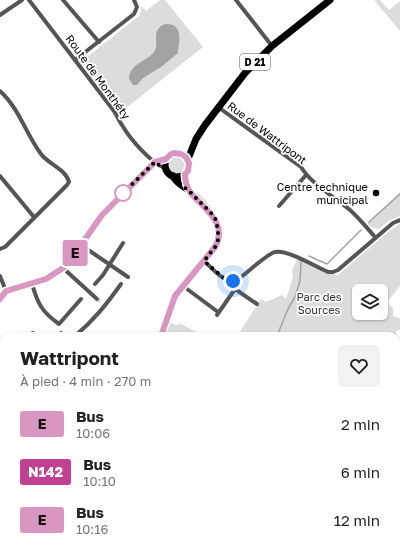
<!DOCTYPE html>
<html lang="fr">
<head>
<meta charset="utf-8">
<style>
	:root { --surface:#fff; --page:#f2f2f2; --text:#202124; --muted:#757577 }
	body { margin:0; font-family:"Golos Text",sans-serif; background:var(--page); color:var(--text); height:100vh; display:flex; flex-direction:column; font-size:15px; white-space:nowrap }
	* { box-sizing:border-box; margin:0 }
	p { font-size:13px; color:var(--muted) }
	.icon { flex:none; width:22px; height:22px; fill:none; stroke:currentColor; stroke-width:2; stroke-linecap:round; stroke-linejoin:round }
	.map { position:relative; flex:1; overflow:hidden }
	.side { position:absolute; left:0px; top:332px; width:400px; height:220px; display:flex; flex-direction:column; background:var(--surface); border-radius:12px 12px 0 0; box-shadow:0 1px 3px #0004 }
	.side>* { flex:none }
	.badge { padding:0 8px; border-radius:3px; font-size:14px; line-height:26px }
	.fabs { position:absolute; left:352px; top:284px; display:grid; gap:8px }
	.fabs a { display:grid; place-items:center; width:36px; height:36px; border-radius:6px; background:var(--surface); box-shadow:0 1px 3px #0004; font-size:20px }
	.you { position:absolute; width:20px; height:20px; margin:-10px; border:3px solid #fff; border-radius:50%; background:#1a73e8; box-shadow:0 0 0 6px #1a73e833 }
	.map>.badge { position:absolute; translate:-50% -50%; box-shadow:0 0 0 2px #fff }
	.round { display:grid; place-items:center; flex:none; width:42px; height:42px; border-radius:6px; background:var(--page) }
	.head { display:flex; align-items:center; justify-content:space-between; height:68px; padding:0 20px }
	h1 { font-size:19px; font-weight:700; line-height:30px }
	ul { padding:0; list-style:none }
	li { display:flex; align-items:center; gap:12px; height:48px; padding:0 20px }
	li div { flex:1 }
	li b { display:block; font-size:15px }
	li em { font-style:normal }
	li .badge { min-width:44px; font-weight:700; text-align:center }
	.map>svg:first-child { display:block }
	.green { fill:#dcdcdc; fill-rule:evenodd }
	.water { fill:#a3a3a3 }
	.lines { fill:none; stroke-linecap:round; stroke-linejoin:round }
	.stream { stroke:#a3a3a3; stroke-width:1.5 }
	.street-tunnel { stroke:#d9d9d9; stroke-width:4; stroke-dasharray:4 2; stroke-linecap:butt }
	.street { stroke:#555; stroke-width:4 }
	.secondary { stroke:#222; stroke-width:6 }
	.primary { stroke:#000; stroke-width:7 }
	.line-casing { stroke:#fff; stroke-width:9 }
	.line { stroke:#d896c1; stroke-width:6 }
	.walk { stroke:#000; stroke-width:4; stroke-dasharray:0 7.2 }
	.stop-dot { fill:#fff; stroke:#d896c1; stroke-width:2 }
	.poi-dot { fill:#000; stroke:#fff; stroke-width:1.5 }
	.labels { text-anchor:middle; stroke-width:3.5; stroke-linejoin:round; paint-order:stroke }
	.shield { fill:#fff; stroke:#4c4c4c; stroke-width:1 }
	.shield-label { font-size:10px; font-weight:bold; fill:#000 }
	.street-label { font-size:11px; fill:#000; stroke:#fff }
	.poi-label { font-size:11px; fill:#000; stroke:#fff; text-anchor:end }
	.park-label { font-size:11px; fill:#333; stroke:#fff }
</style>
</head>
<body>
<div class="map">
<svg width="400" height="552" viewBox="0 0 400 552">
	<rect width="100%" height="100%" fill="#fff"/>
	<!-- green -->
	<g class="green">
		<polygon points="160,0 165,0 203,47 121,112 83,60 139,16 141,11 141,6 146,11"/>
		<polygon points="374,0 380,0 389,10 400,1 400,31"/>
		<circle cx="177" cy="165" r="8"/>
		<polygon points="400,192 400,216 390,220 379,229 371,227 367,223"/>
		<path d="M400,224V286L388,301L390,307L392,306L393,308V316L400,318V330L396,331L400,347V405L396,410V336H237L261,299L266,302L282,295L286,299L293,277L292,270L298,257L333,272L337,276L388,232ZM359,291H381V313H359Z"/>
		<polygon points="169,322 176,325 181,324 202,335 161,336"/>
		<polygon points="153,548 208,548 209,552 151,552"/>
	</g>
	<!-- water -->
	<path class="water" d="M165,24C184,23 179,41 178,53L161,67L143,78L137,85H133L129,79C130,63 146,62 154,52C161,43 149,31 165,24Z"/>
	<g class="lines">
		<!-- stream -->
		<g class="stream">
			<polyline points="369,222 400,194"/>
			<polyline points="309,256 327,264 361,230"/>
			<polyline points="277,336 288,309 295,297 300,281 301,262"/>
			<polyline points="160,552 160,548"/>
		</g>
		<!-- street-tunnel -->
		<polyline class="street-tunnel" points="97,299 101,302"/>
		<!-- street -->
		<g class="street">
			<path d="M29,0L114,111C117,116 119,121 122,125C130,139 151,163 165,168"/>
			<polyline points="63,0 99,42"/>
			<polyline points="236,0 272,46"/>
			<polyline points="0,15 22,0"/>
			<polyline points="75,60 134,14 137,7 134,0"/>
			<path d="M0,91C19,108 26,134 41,154C48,164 66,169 69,182L67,185L5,247L0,249"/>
			<path d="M218,107L301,167C313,186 334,196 350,210C359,218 367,228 375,237"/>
			<polyline points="0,176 34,217"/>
			<polyline points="279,206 306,175"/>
			<polyline points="81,245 128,277"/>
			<path d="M204,261C212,268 225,285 237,280C246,274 268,253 275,252C287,249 316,267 328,272H333L338,270L393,223L400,220"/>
			<polyline points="63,268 97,299"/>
			<polyline points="0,276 6,291"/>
			<path d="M32,283C37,303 42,312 59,324L81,299"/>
			<polyline points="95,284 103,275 123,243"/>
			<polyline points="183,286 218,312"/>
			<polyline points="235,289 257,304"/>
			<polyline points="217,315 235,289 233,281"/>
			<polyline points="61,333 64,336"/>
			<polyline points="28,336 33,333"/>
			<path d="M75,336C94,320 106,305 121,284"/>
			<polyline points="0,461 4,458"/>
			<polyline points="60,548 64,552"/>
			<polyline points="265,548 267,552"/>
			<polyline points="3,552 7,548"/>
		</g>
		<!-- secondary -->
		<g class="secondary">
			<polyline points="0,299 5,291 46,279 63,268 74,255 101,216 109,207 155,162 166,159"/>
			<polyline points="396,482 400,477"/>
			<polyline points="151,552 153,548"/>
			<polyline points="333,552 337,548"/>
		</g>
		<!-- primary -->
		<g class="primary">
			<circle cx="177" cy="165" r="12"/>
			<polyline points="188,159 196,139 205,125 245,73 272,46 330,0"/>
			<path d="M161,336L175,296L215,247C228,226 204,204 189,191C184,186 176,183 173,176"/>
			<polyline points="0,438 4,437"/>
		</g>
	</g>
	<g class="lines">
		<!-- line casing -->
		<g class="line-casing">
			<path id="line" d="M0,299L6,291L46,279L63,268L74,255L102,215L155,162L166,159L171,154L174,153L181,154L186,157L189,163L188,171L185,174C185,180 187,187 190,192C203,208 229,223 215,247L175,296L161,336"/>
		</g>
		<!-- line -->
		<use href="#line" class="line"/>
		<!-- walk -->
		<polyline class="walk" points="123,193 120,196 155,162 159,165 165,168 167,171 174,179 189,191 211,213 216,220 218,231 218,240 215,247 204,261 224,278 233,281"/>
	</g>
	<!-- markers -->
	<circle class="stop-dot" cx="123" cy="193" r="8"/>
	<circle class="poi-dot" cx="376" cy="193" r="4"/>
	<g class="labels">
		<!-- shield labels -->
		<rect class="shield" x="240" y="54" width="30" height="16" rx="3"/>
		<g class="shield-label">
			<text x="255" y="66">D 21</text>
		</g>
		<!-- street labels -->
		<g class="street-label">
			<text transform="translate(98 77) rotate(54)" y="4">Route de Monthéty</text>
			<text transform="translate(267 133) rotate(37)" y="4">Rue de Wattripont</text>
		</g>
		<!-- poi labels -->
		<g class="poi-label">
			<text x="368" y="191">Centre technique<tspan x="368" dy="13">municipal</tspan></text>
		</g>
		<!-- park labels -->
		<g class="park-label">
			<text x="319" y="301">Parc des<tspan x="319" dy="13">Sources</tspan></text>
		</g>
	</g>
</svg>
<div class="fabs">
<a><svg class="icon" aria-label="layers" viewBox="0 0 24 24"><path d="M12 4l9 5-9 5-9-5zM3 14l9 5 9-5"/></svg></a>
</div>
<div class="you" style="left:233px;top:281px"></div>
<b class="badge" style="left:75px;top:253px;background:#d896c1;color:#111">E</b>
<section class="side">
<div class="head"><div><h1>Wattripont</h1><p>À pied · 4 min · 270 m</p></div><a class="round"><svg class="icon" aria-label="heart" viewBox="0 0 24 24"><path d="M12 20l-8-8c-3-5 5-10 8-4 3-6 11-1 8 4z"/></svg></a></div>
<ul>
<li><span class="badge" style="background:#d896c1;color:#111">E</span><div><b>Bus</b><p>10:06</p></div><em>2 min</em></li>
<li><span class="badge" style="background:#c04191;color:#fff">N142</span><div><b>Bus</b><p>10:10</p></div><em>6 min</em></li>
<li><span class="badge" style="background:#d896c1;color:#111">E</span><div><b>Bus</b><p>10:16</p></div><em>12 min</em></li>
</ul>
</section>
</div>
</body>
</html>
